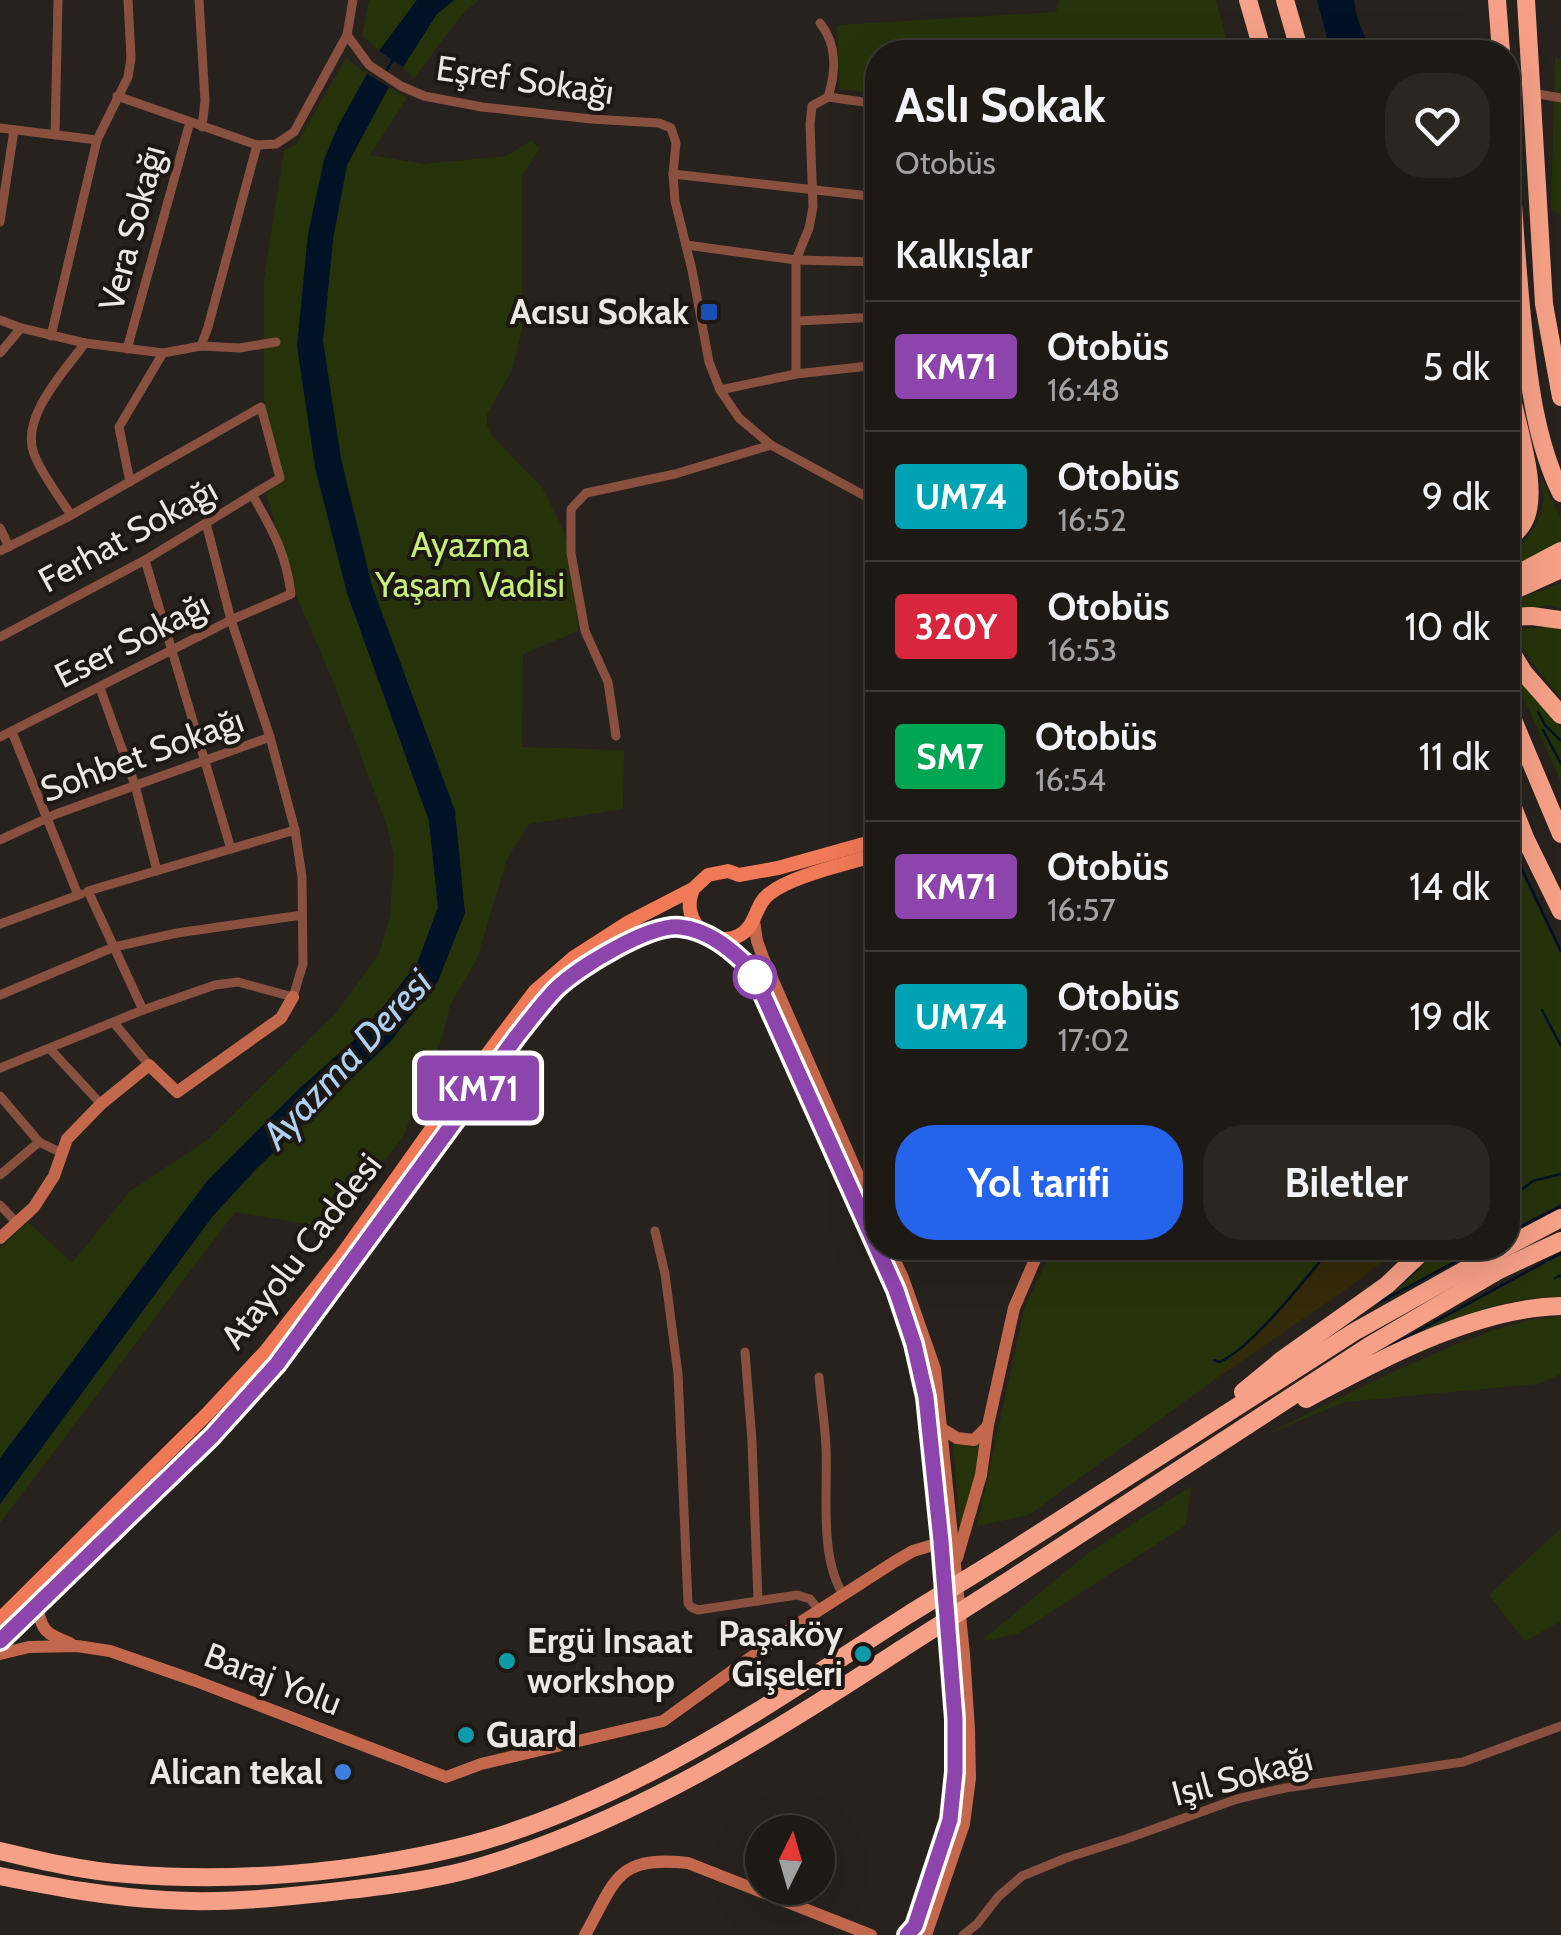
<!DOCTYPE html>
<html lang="tr">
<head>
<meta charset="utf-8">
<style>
	:root { --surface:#1d1a16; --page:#2a2723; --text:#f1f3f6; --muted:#a0a1a1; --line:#3b3835; --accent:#2563eb }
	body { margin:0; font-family:Cabin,sans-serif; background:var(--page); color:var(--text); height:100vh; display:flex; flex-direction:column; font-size:38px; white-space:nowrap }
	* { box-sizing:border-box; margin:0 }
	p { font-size:32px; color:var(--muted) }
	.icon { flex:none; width:55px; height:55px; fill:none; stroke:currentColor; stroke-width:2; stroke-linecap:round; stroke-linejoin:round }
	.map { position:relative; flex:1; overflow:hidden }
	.drawer { position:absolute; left:865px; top:40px; width:655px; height:1220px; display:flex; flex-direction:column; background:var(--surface); border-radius:40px; box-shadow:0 10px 40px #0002,0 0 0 2px var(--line) }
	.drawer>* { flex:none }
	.badge { padding:0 20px; border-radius:8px; font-size:35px; line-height:65px }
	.needle { width:65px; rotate:5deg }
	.buttons { position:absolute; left:745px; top:1815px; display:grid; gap:20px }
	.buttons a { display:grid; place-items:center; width:90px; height:90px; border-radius:50%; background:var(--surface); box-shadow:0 10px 40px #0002,0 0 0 2px var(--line); font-size:50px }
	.map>.badge { position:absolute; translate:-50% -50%; box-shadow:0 0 0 5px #fff }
	h2 { padding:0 30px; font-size:38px; line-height:90px }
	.round { display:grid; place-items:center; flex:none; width:105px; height:105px; border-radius:40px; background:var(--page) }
	.summary { display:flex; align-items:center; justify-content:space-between; height:170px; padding:0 30px }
	h1 { font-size:48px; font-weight:700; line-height:75px }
	.primary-button { display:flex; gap:20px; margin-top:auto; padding:20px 30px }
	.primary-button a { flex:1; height:115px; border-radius:40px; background:var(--accent); color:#fff; font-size:40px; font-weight:700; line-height:115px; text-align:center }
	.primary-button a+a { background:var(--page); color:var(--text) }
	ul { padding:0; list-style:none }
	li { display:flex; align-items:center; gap:30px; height:130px; padding:0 30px; border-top:2px solid var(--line) }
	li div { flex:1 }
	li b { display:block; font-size:38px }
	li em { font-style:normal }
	li .badge { min-width:110px; font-weight:700; text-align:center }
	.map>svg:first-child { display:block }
	.green { fill:#26330a }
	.sand { fill:#322a08 }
	.water { fill:#001226 }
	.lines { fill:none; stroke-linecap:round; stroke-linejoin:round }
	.stream { stroke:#001226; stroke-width:2.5 }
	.street { stroke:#89503f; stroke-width:9 }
	.secondary { stroke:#c3684d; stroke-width:12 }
	.primary { stroke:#f07957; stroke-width:14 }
	.highway { stroke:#f6a087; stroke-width:18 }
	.highway-bridge { stroke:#f6a087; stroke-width:18 }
	.line-casing { stroke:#fff; stroke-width:22 }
	.line { stroke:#8e44ad; stroke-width:15 }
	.transit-dot { fill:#1a4fb4; stroke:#1d1814; stroke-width:4 }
	.stop-dot { fill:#fff; stroke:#8e44ad; stroke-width:5 }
	.culture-dot { fill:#0f9aa8; stroke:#1d1814; stroke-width:4 }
	.shop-dot { fill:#3f7fe0; stroke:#1d1814; stroke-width:4 }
	.labels { text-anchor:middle; stroke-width:8; stroke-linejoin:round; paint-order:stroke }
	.street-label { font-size:35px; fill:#ebe8e4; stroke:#1d1814 }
	.poi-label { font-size:35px; font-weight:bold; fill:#ebe8e4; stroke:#1d1814; text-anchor:end }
	.park-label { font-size:35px; fill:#c6ee78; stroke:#1d1814 }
	.water-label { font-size:38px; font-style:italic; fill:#aed0f3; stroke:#1d1814 }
</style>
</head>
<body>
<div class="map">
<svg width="1561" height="1935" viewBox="0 0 1561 1935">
	<rect width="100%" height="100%" fill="#27221d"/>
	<!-- green -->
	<g class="green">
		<polygon points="369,0 417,0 379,51 362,35"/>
		<polygon points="454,0 479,0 462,14 414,78 403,67 437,14"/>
		<polygon points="1059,0 1216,0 1230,52 878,52 877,94 839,89 837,25 1056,12"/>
		<polygon points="1555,56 1561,61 1561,215 1551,210"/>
		<polygon points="346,58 367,74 338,126 324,160 315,467 347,593 429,821 438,907 417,964 363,1032 299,1089 208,1180 0,1458 0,1248 28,1222 72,1263 130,1191 206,1141 336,1013 379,954 390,916 394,855 386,823 335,686 297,597 266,493 284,480 264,405 264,279 284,150 296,145"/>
		<polygon points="389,87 407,98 370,155 424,164 507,156 532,140 539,149 522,176 522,328 512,370 487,414 487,427 494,438 542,487 563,529 571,553 578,631 523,654 522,747 624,750 623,809 529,824 507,859 477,959 450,1005 442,1038 403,1137 331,1228 235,1212 0,1523 0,1504 212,1217 256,1169 390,1042 438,981 455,811 372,586 341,459 323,341 333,239 347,165"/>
		<path d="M1508,437C1518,467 1524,498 1508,527Z"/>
		<path d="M1540,475L1561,519V542L1508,568V559C1524,543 1541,525 1543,501C1544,493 1541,483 1540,475Z"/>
		<polygon points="1561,583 1561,608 1549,605 1508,613 1508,603"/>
		<polygon points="1557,626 1561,628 1561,699 1531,661 1513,630"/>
		<polygon points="1510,668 1561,727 1561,782"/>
		<polygon points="1508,845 1561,956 1561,1203 1508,1231 1508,1113 1518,1052 1518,1012 1513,962 1508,938"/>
		<polygon points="1053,1248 1331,1248 1213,1381 1029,1515 977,1526 1025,1306"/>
		<polygon points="1439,1248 1477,1248 1390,1296 1415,1274"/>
		<path d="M1561,1255V1297C1508,1296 1457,1317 1409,1337Z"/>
		<path d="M1561,1316V1374L1538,1384L1345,1402L1263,1436C1318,1409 1373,1380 1429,1356C1470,1338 1516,1319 1561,1316Z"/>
		<polygon points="983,1439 961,1538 953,1442 973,1447"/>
		<polygon points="1191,1486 1186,1525 1017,1634 981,1641 1087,1554"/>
		<polygon points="1561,1528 1561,1621 1525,1641 1489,1595"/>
	</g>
	<!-- sand -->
	<polygon class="sand" points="1331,1248 1400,1248 1347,1289 1213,1381"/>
	<!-- water -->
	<g class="water">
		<polygon points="417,0 454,0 437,14 403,67 379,51"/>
		<path d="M1317,0H1354C1356,19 1363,37 1375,52H1331Z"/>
		<polygon points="367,74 389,87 347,165 333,239 323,341 341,459 372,586 455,811 465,913 438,981 390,1042 256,1169 212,1217 0,1504 0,1458 208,1180 299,1089 363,1032 417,964 438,907 429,821 347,593 315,467 297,346 308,234 324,160 338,126"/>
	</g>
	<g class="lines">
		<!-- stream -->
		<g class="stream">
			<polyline points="385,73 394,58"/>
			<polyline points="1538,712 1545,725 1561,741"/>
			<polyline points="1543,730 1561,764"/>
			<polyline points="1508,840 1561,951"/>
			<polyline points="1508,950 1516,1010"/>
			<polyline points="1542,1010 1561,1046"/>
			<polyline points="1508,1106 1517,1049 1517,1018"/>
			<polyline points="1508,1200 1533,1181 1561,1174"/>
			<polyline points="1508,1233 1561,1206"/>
			<polyline points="1555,1278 1561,1275"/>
			<polyline points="1397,1287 1417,1269"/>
			<polyline points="1391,1293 1380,1302 1481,1248"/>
			<polyline points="1385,1349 1561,1253"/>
			<path d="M1214,1360L1220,1362C1255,1345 1305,1279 1331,1248"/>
		</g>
		<!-- street -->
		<g class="street">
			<polyline points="199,0 205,101 202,127"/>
			<path d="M820,23C837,44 836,72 828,97"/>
			<polyline points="347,35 369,65 401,86 424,96 482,107 591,119 659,123 671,128 676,143 673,174 675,201 692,270 709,362 720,390 739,418 771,445 878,503"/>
			<polyline points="1533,93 1561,98"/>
			<polyline points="117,96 257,145 276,144 294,132 347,35 353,0"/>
			<polyline points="0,128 97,140"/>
			<polyline points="55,135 58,0"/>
			<polyline points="673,174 878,197"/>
			<polyline points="0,222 14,130"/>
			<polyline points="686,245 796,260 878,262"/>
			<polyline points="0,320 21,328 85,343 163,353 201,346 239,348 276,342"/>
			<polyline points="797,321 878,317"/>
			<polyline points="51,336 97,140 128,77 131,58 128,0"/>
			<polyline points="201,346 208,327 257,145"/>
			<polyline points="127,349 190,122"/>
			<polyline points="0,353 21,328"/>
			<polyline points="796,374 796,260 809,228 813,207 810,124 812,106 828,97 878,104"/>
			<polyline points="720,390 796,374 878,365"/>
			<polyline points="130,482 119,427 163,353"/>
			<path d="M71,515C59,496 42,475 34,454C20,417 64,372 85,343"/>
			<polyline points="206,523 231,620 270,737"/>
			<polyline points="0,528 9,547"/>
			<polyline points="0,551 66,518 261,407 280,478 145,560 0,637"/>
			<polyline points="145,560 231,849"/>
			<polyline points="100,688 135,785 157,871"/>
			<polyline points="12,732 78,895"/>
			<polyline points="616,736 608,682 585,631 571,553 571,509 586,493 675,474 771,445"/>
			<path d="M0,737L231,620L291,594C286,553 273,531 253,496"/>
			<polygon points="295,830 302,877 303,964 293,997 238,982 215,985 143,1010 88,891"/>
			<polyline points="0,840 56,814 270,737 295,830"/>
			<polyline points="0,924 81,894"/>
			<polyline points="0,995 114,947 177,933 302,915"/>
			<polyline points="114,1023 149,1065"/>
			<polyline points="50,1049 101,1104"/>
			<polyline points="0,1068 143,1010"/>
			<polyline points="0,1096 39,1142 62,1153"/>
			<polyline points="0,1175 39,1142"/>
			<polyline points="0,1205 16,1222"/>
			<polyline points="655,1231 665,1274 678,1374 688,1603 691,1607 698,1610 797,1595 810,1599 819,1610"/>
			<polyline points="745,1352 752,1441 758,1601"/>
			<path d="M819,1377C821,1400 825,1424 826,1448C828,1490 819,1557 843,1594"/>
			<polyline points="963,1935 977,1924 998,1897 1022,1876 1066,1858 1126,1839 1237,1799 1285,1788 1463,1762 1561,1726"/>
		</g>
		<!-- secondary -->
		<g class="secondary">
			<polyline points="754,921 757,941 764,960 878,1221"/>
			<polyline points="711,937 732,950 752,970 896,1290 914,1344 926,1397 955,1719 955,1772 950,1820 915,1926 907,1935"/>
			<polyline points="0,1238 34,1207 54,1176 67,1139 101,1104 149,1065 177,1092 281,1018 293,997"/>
			<polyline points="889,1248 903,1278 935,1369 964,1654 969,1730 970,1778 964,1824 926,1935"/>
			<polyline points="942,1429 957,1438 974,1440 987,1427"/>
			<polyline points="957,1558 981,1475 988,1425 1014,1308 1040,1248"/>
			<path d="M37,1605C41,1631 46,1634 70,1643"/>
			<polyline points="0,1654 29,1647 77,1646 110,1651 196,1681 446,1777 481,1764 663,1721 790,1629 894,1562 913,1551 953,1539"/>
			<path d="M585,1935C616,1880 616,1855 688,1863L871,1935"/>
		</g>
		<!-- primary -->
		<g class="primary">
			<path d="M693,889C686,906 690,921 704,933"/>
			<polyline points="0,1619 207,1414 265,1352 341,1256 437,1121 535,991 573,958 629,922 693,889 708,875 728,871 739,875 778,868 878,840"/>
			<path d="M0,1641L213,1436L277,1364L517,1036C530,1020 542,1003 557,989C579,966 647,926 679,927C699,928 718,946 738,936C757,927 754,905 769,894C793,875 848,864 878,854"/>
		</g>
		<!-- highway -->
		<g class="highway">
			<polyline points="1248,0 1263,52"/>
			<polyline points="1285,0 1300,52"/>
			<polyline points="1497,0 1501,52"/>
			<polyline points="1526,0 1544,304 1561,397"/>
			<path d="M1508,133C1513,198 1516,263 1523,327C1529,383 1536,442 1561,493"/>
			<path d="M1508,377C1512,415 1543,490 1523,523C1519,530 1512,536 1508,541"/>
			<polyline points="1508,579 1561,551"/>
			<polyline points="1508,593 1561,569"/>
			<polyline points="1508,617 1532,616 1561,620"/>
			<polyline points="1508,647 1524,673 1561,715"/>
			<polyline points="1508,708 1561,834"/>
			<polyline points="1508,795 1526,840 1561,911"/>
			<polyline points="1508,1012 1508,1028"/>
			<polyline points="1508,1246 1561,1218"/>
			<polyline points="1243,1392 1283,1359 1387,1285 1426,1248"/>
			<path d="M1306,1399C1382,1359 1474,1308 1561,1306"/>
			<polyline points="999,1559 1354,1332 1504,1248"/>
			<polyline points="1002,1585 1369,1346 1499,1270 1561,1241"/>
			<path d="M0,1851C42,1861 84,1871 127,1874C235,1883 355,1873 460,1847C525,1831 592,1802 651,1772C741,1726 826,1667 911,1613"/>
			<path d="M0,1876C55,1887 109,1897 165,1900C226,1904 287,1897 348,1890C392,1885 439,1879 482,1866C633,1821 769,1736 900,1650"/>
		</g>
		<!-- highway-bridge -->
		<g class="highway-bridge">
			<polyline points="911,1613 999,1559"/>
			<polyline points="900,1650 1002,1585"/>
		</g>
	</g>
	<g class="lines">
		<!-- line casing -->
		<g class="line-casing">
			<path id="line" d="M0,1641L212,1436L277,1364L517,1036C530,1020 542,1003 557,988C579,967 649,924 680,927C709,930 732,950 752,970L896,1290L914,1344L926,1397L941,1541L955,1719V1772L950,1820L915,1926L907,1935"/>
		</g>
		<!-- line -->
		<use href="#line" class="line"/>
	</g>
	<!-- markers -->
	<rect class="transit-dot" x="699" y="302" width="20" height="20" rx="5"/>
	<circle class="stop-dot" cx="755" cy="977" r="20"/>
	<g class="culture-dot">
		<circle cx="863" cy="1654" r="10"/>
		<circle cx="507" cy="1661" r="10"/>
		<circle cx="466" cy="1735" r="10"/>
	</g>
	<circle class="shop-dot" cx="343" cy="1772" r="10"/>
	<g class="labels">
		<!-- street labels -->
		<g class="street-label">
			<text transform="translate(525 80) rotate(8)" y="12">Eşref Sokağı</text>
			<text transform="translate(132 228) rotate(-75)" y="12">Vera Sokağı</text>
			<text transform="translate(128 535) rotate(-29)" y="12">Ferhat Sokağı</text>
			<text transform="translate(132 640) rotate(-27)" y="12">Eser Sokağı</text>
			<text transform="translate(142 755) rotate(-20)" y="12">Sohbet Sokağı</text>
			<text transform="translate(301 1251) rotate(-52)" y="12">Atayolu Caddesi</text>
			<text transform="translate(273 1679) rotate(21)" y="12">Baraj Yolu</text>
			<text transform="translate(1242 1776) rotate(-15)" y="12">Işıl Sokağı</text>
		</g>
		<!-- poi labels -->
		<g class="poi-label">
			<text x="689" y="324">Acısu Sokak</text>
			<text x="843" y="1646">Paşaköy<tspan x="843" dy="40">Gişeleri</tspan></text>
			<text x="527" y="1653" text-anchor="start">Ergü Insaat<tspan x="527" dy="40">workshop</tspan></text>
			<text x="486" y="1747" text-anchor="start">Guard</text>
			<text x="323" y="1784">Alican tekal</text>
		</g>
		<!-- park labels -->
		<g class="park-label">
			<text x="470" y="557">Ayazma<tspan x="470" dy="40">Yaşam Vadisi</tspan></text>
		</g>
		<!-- water labels -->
		<g class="water-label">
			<text transform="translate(347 1059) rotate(-47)" y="13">Ayazma Deresi</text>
		</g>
	</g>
</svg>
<div class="buttons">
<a><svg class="needle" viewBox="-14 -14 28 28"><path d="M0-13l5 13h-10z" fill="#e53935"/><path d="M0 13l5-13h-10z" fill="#a0a1a1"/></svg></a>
</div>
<b class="badge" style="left:478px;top:1088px;background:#8e44ad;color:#fff">KM71</b>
<section class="drawer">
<div class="summary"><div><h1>Aslı Sokak</h1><p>Otobüs</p></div><a class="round"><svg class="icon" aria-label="heart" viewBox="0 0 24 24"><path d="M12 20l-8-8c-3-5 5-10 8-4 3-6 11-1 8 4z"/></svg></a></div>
<h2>Kalkışlar</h2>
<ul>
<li><span class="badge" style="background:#8e44ad;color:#fff">KM71</span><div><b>Otobüs</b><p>16:48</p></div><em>5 dk</em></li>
<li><span class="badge" style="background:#00a3b4;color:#fff">UM74</span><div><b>Otobüs</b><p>16:52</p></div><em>9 dk</em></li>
<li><span class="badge" style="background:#d7263d;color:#fff">320Y</span><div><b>Otobüs</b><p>16:53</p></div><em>10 dk</em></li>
<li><span class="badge" style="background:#00a651;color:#fff">SM7</span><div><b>Otobüs</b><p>16:54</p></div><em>11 dk</em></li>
<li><span class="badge" style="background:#8e44ad;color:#fff">KM71</span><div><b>Otobüs</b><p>16:57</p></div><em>14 dk</em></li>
<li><span class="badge" style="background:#00a3b4;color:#fff">UM74</span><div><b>Otobüs</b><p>17:02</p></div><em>19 dk</em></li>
</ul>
<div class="primary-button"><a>Yol tarifi</a><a>Biletler</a></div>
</section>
</div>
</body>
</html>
